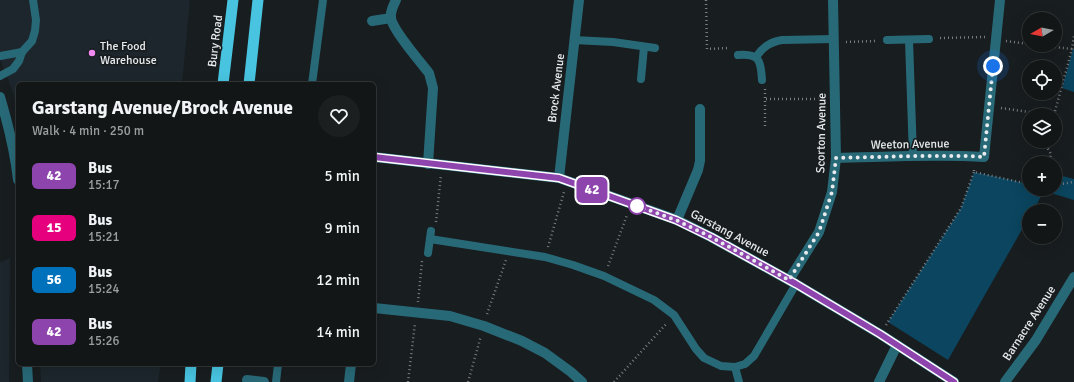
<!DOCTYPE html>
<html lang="en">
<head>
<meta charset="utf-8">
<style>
	:root { --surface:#121617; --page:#1b1f20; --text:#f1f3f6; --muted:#9c9fa1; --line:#313536 }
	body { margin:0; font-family:Signika,sans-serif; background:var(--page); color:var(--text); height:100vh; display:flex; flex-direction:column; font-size:15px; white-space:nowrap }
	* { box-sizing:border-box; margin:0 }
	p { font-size:13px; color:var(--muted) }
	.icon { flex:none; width:22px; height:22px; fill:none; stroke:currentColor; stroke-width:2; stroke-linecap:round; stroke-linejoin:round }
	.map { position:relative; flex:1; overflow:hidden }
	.side { position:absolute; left:16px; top:82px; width:360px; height:284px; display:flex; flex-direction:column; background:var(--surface); border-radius:6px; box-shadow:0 4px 16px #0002,0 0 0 1px var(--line) }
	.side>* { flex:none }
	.badge { padding:0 8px; border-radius:6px; font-size:14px; line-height:26px }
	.needle { width:26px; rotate:261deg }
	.buttons { position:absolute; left:1022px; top:12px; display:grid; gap:8px }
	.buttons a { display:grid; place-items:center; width:40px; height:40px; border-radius:50%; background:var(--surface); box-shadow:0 4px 16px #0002,0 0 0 1px var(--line); font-size:20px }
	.you { position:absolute; width:20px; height:20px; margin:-10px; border:3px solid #fff; border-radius:50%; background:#1a73e8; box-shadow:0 0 0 6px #1a73e833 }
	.map>.badge { position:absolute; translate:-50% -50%; box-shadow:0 0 0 2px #fff }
	.round { display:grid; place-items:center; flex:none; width:42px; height:42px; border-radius:21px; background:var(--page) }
	.head { display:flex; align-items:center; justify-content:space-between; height:68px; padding:0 16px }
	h1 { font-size:19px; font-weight:700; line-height:30px }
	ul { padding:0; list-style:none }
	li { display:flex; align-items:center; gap:12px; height:52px; padding:0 16px }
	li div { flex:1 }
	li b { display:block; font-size:15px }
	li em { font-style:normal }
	li .badge { min-width:44px; font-weight:700; text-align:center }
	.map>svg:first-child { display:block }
	.built { fill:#1c262c }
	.green { fill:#0b455f }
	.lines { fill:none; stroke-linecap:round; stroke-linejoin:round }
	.path { stroke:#7a7e80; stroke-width:2.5; stroke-dasharray:1 3; stroke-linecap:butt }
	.service { stroke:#286978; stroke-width:8 }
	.minor { stroke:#286978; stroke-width:10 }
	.trunk { stroke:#48c4e0; stroke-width:11 }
	.line-casing { stroke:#fff; stroke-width:9 }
	.line { stroke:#8e44ad; stroke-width:6 }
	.walk { stroke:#e8ebed; stroke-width:4; stroke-dasharray:0 7.2 }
	.poi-dot { fill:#f28af3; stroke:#181d1f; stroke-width:1.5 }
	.stop-dot { fill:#fff; stroke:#8e44ad; stroke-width:2 }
	.labels { text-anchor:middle; stroke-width:3.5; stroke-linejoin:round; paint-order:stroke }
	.street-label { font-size:12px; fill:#e8ebed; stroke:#181d1f }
	.poi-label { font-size:12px; fill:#e8ebed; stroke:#181d1f; text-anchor:start }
</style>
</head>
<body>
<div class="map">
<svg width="1074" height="382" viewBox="0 0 1074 382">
	<rect width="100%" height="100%" fill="#181d1f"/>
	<!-- built -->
	<g class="built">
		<polygon points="0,0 190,0 182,84 18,84 18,115 13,93 0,59"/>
		<polygon points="10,258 9,382 0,382 0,262"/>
		<polygon points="40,364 161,364 158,382 41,382"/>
	</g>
	<!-- green -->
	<g class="green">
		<polygon points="1073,49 1074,49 1074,92 1062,88"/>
		<polygon points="974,172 1029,184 1029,189 1055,189 1055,174 1074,179 1074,200 1044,191 1033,211 1029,211 1029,217 948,360 888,322 961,208"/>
	</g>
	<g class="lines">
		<!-- path -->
		<g class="path">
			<polyline points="706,0 707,49 729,48"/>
			<polyline points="940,38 985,37"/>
			<polyline points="1006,41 1029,44"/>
			<polyline points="846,42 876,41"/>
			<polyline points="1039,45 1072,49"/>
			<polyline points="766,99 825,99"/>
			<polyline points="1001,108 1050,115"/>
			<polyline points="1054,115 1072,49 1074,36"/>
			<polyline points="765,126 765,89"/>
			<polyline points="1048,141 1047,147 1051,154 1049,163"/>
			<polyline points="974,170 974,172 1029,184"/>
			<polyline points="1055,185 1074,182"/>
			<polyline points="436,222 441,175"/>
			<polyline points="548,247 564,192"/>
			<polyline points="608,266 627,215"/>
			<polyline points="418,302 422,261"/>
			<polyline points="487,314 506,260"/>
			<polyline points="886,325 961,208 974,172"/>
			<polyline points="408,382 415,323"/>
			<polyline points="468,382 481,336"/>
			<polyline points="614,382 667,323"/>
		</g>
		<!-- service -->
		<g class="service">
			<polyline points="574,40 613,42 655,48"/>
			<polyline points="887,40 929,39"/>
			<polyline points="909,40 913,156"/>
			<path d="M738,55C759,53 761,60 762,80"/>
			<polyline points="0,56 22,52"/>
			<path d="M756,57C763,47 770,42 782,40L834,39"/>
			<polyline points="0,76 13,69 19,61 22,52 32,41 35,31 36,20 33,0"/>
			<polyline points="641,79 644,47"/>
			<polyline points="312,84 323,0"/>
			<polyline points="430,239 545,257 573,265 604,276 654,300 674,315 696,349 704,358 721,366 735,367 745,364 754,356 796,284"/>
			<polyline points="428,253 431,231"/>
			<polyline points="735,367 739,382"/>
			<polyline points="276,382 278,364"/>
		</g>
		<!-- minor -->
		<g class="minor">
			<path d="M396,0C393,6 390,12 391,18C392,29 421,63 429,73L433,88L428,164"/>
			<polyline points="372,21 391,18"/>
			<path d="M0,97C8,124 15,152 18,180"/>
			<polyline points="374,157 559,178 677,220 711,237 796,284 880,334 954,382"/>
			<path d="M836,158C885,157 935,154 984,157L1000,0"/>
			<polyline points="559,178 579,0"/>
			<polyline points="677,220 698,170 700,161 700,109"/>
			<polyline points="789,280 819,232 832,192 836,158 833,0"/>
			<polyline points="374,308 450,316 484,326 522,341 545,353 571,372 582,382"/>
			<polyline points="27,364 28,382"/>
			<polyline points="247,380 264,382"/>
			<polyline points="349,382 351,364"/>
			<polyline points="879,382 897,345"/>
			<polyline points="1005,382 1036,340 1074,277"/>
		</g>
		<!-- trunk -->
		<g class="trunk">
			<polyline points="223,84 233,0"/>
			<polyline points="249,84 258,0"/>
			<polyline points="190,382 191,364"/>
			<polyline points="216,382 218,364"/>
		</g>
	</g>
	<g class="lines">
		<!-- line casing -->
		<g class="line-casing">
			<polyline id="line" points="374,157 559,178 676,220 711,237 796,284 880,334 954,382"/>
		</g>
		<!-- line -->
		<use href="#line" class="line"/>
		<!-- walk -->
		<polyline class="walk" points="637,206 676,220 711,237 789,280 819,232 832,192 836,158 913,156 971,156 984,157 993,66"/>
	</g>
	<!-- markers -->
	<circle class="poi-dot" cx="92" cy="53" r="4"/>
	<circle class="stop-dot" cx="637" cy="206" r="8"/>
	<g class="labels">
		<!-- street labels -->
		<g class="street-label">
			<text transform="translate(215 41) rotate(-83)" y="4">Bury Road</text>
			<text transform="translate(556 88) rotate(-83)" y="4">Brock Avenue</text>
			<text transform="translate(821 133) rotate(-89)" y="4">Scorton Avenue</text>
			<text transform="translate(910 144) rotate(-1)" y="4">Weeton Avenue</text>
			<text transform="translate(730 233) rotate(28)" y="4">Garstang Avenue</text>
			<text transform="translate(1029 323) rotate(-57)" y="4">Barnacre Avenue</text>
		</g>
		<!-- poi labels -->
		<g class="poi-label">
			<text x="100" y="50">The Food<tspan x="100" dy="14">Warehouse</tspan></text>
		</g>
	</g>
</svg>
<div class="buttons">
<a><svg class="needle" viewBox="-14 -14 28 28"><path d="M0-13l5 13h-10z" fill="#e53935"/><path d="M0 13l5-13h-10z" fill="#9c9fa1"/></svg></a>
<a><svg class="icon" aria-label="locate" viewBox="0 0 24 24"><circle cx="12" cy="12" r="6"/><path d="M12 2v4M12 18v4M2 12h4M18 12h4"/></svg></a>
<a><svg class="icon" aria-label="layers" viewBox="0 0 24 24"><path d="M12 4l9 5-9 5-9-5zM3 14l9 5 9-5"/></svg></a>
<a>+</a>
<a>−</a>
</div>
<div class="you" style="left:993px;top:66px"></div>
<b class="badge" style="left:592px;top:190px;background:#8e44ad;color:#fff">42</b>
<section class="side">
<div class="head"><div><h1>Garstang Avenue/Brock Avenue</h1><p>Walk · 4 min · 250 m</p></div><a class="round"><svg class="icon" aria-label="heart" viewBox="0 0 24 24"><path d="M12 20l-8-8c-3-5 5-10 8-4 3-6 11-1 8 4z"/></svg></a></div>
<ul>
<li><span class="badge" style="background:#8e44ad;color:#fff">42</span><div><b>Bus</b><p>15:17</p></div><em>5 min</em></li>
<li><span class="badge" style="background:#e6007e;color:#fff">15</span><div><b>Bus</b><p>15:21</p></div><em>9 min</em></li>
<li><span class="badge" style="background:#0072bc;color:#fff">56</span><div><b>Bus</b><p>15:24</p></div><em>12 min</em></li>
<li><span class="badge" style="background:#8e44ad;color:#fff">42</span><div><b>Bus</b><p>15:26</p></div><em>14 min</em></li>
</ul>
</section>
</div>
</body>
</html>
